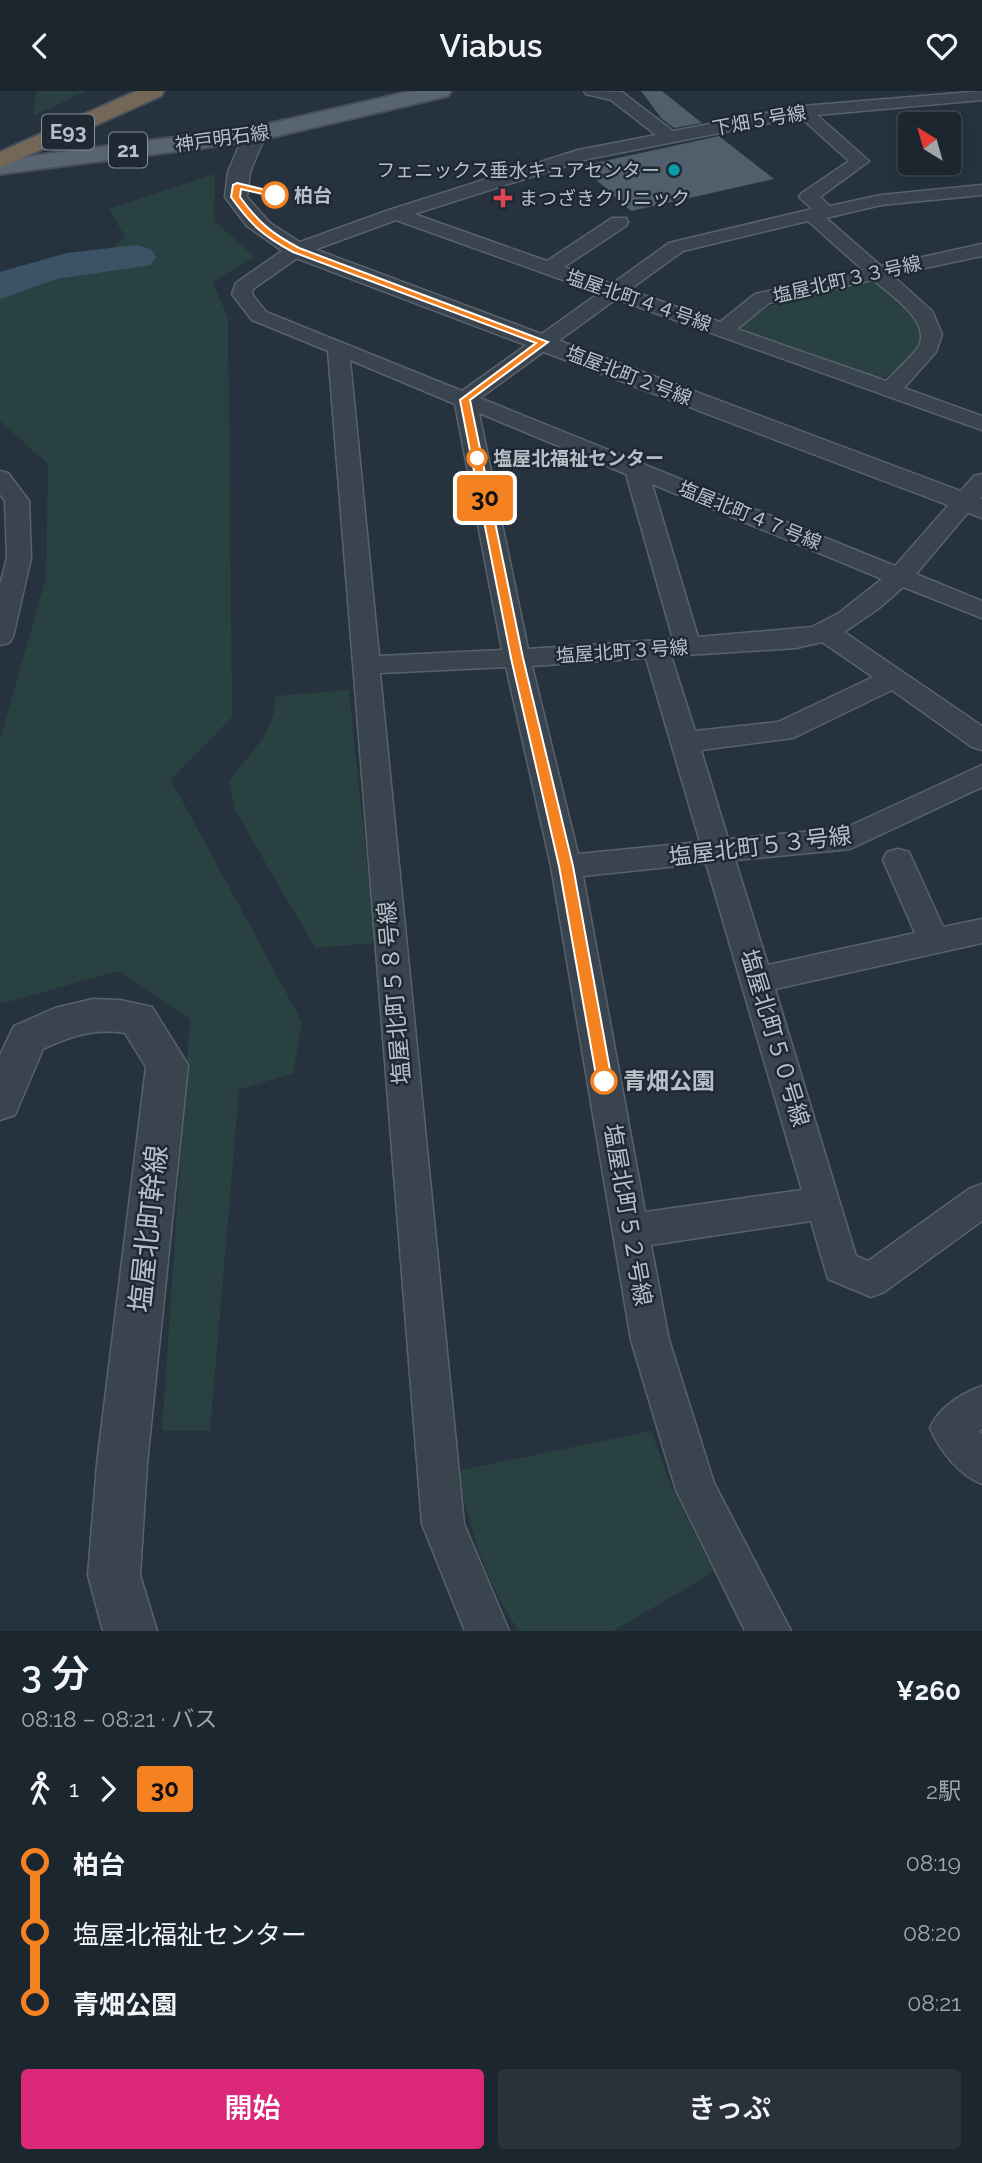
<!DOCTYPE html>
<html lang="ja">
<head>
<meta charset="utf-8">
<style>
	:root { --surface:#1c262f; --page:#29323b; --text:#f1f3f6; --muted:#a0a5aa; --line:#3a434b; --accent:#db2777 }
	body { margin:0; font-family:Raleway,"Noto Sans JP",sans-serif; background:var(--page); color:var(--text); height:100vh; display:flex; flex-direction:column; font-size:26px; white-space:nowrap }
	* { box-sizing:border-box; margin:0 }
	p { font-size:23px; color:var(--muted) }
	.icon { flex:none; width:38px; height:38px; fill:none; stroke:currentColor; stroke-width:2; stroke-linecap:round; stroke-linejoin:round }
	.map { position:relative; height:1540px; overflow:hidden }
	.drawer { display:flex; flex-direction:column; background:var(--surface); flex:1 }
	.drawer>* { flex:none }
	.badge { padding:0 14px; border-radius:5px; font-size:24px; line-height:46px }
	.needle { width:46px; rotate:323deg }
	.tools { position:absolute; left:898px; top:21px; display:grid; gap:14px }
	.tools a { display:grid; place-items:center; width:63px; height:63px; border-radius:7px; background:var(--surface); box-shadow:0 4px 18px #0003,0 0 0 2px var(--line); font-size:35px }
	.map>.badge { position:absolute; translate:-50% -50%; box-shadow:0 0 0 4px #fff }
	.legs { display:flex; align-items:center; gap:10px; height:77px; padding:0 21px; font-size:23px }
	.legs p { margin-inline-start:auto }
	.head { display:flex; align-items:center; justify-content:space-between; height:119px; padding:0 21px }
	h1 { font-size:38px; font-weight:600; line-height:52px }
	.button { display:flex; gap:14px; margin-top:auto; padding:14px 21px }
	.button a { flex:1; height:80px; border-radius:7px; background:var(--accent); color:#fff; font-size:28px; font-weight:600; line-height:80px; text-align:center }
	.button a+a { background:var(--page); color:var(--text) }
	ul { padding:0 21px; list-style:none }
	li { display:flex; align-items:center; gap:24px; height:70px; font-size:26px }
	li i { display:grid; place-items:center; width:10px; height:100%; margin:0 9px; background:currentColor }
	li i::after { content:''; width:18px; height:18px; margin:-9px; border:5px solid; border-radius:50%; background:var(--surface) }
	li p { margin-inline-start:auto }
	li:first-child i { background:linear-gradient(#0000 50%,currentColor 0) }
	li:last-child i { background:linear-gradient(currentColor 50%,#0000 0) }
	header { display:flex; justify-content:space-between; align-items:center; height:91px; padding:0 21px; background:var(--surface); font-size:32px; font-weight:600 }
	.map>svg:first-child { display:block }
	.green { fill:#294141 }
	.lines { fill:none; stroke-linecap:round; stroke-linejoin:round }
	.river { fill:#3c5267; fill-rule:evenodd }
	.building { fill:#515e6c }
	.minor-casing { stroke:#58626c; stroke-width:3 }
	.tertiary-casing { stroke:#58626c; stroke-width:3 }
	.primary-casing { stroke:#47505b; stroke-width:4 }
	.motorway-casing { stroke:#454f59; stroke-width:4 }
	.minor { fill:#3a444f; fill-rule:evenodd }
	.tertiary { fill:#3a444f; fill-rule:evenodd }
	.primary { fill:#58646f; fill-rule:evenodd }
	.motorway { fill:#746758; fill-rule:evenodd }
	.line-1 { fill:#f58220; stroke:#fff; stroke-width:2 }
	.culture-dot { fill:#0f9aa8; stroke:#1f2934; stroke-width:2.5 }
	.stop-1-dot { fill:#fff; stroke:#f58220; stroke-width:3.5 }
	.health-dot { fill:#e0444e; stroke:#1f2934; stroke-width:2.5 }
	.labels { text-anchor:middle; stroke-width:5; stroke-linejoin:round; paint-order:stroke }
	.far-street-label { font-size:19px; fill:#b7bfc9; stroke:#1f2934 }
	.far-poi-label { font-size:19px; fill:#b7bfc9; stroke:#1f2934; text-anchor:end }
	.far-stop-label { font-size:19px; font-weight:bold; fill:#b7bfc9; stroke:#1f2934; text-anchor:start }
	.shield { fill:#1f2934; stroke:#89929c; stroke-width:2 }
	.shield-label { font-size:21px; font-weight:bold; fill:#b7bfc9 }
	.street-label { font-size:23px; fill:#b7bfc9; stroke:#1f2934 }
	.stop-label { font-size:23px; font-weight:bold; fill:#b7bfc9; stroke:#1f2934; text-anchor:start }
	.near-street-label { font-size:28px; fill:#b7bfc9; stroke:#1f2934 }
</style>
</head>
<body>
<header><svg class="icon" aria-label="back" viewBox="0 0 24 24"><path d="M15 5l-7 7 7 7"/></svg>Viabus<svg class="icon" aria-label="heart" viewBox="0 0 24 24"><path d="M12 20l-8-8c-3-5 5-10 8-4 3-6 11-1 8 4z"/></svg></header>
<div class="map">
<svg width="982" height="1540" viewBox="0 0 982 1540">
	<rect width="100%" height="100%" fill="#26333f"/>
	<!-- green -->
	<g class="green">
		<polygon points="36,0 86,0 34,25"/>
		<polygon points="215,83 214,130 255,166 212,191 228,226 232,626 171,689 302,931 293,982 239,999 210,1340 162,1340 190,928 118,880 0,913 0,649 46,486 48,373 0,330 0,197 35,191 87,177 125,146 109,118"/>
		<path d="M868,188C892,196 912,220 925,241C916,262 899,286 875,288L744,240L741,233C784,202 818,199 868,188Z"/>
		<path d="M349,599L375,852L315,857L235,719L229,690C247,666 278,638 275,605Z"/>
		<path d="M651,1340L672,1397L714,1481L613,1540H519C485,1492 470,1436 457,1380Z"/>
	</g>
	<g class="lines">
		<!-- river -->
		<polygon class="river" points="137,154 151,158 156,166 151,174 57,188 0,208 0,181 3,180 67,162"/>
	</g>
	<!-- building -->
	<g class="building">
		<polygon points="641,0 662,0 702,32 674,37 662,28"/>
		<polygon points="719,45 774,88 631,120 581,75"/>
	</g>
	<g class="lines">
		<!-- minor casing -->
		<g class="minor-casing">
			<g id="minor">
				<path d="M584,0L622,1L673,40L803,15L982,0V9L817,24L869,70L820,106L830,115L881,104L982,94V104L881,114L826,127L881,175L982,153V165L892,184L932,220L942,243L936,261L904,297L982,325V339L616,208L480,307L895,475L974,385L982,383V405L916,483L982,510V527L903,496L878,518L844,541L982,635V659L972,656L892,599L793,647L701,659L728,748L845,737L982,674V696L850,758L735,769L768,874L915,842L883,769L887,761L898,758L909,761L943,836L982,828V852L775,898L856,1165L868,1170L969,1098L982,1093V1130L884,1201L871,1206L828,1188L811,1130L651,1154L669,1249L714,1392L791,1540H745L676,1399L631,1249L551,775L506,576L380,582L464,1433L509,1540H465L422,1433L328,260L252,229L232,203L236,192L289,155L389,119L578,59L656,44L611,9L586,3ZM800,26L849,70L802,102L799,106L812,118L669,152L612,193L564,176L626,135L628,131L626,127H612L547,170L414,123L588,68ZM396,129L599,202L462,300L266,221L252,203L253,198L303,163ZM808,130L863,179L755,203L720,231L629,199L683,160ZM873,189C890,203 935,233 917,258C908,269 896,280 886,290L737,238L769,212ZM350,269L455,313L502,559L379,565ZM479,322L626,383L673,548L528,558ZM652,393L882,488L839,522L812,536L698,546ZM822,551L873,586L778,631L695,640L671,565L796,557ZM646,567L700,751L578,763L532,575ZM706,772L802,1099L645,1121L583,785Z"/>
				<polygon points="0,380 8,382 29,410 31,467 13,546 9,552 0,554 0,494 7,467 5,410 0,403"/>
				<path d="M982,1295V1338L979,1340L982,1343V1393C959,1384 940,1360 930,1337C939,1316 961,1303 982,1295Z"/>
			</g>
		</g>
		<!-- tertiary casing -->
		<g class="tertiary-casing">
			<g id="tertiary">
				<polygon points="255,37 263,38 266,43 250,81 247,106 270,132 304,154 982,408 982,427 288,164 247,135 225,106 228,81 244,43 247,38"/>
				<path d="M93,908L120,909L152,916L188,974L147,1373L140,1484L157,1540H103L88,1484L97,1373L146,976L125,942C94,937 71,945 43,958L15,1024L0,1029V964L14,935L55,917Z"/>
			</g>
		</g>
		<!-- primary casing -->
		<g class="primary-casing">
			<polygon id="primary" points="412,0 451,0 448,5 255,50 0,83 0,69 255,36"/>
		</g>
		<!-- motorway casing -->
		<g class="motorway-casing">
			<polygon id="motorway" points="136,0 164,0 161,5 0,77 0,61"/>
		</g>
		<!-- minor -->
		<use href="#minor" class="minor"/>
		<!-- tertiary -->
		<use href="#tertiary" class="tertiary"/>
		<!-- primary -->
		<use href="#primary" class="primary"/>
		<!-- motorway -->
		<use href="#motorway" class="motorway"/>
	</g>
	<!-- line-1 -->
	<path class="line-1" d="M237,92L278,102L275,106L241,98L240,106C259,132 271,142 299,157L548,251L470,309L523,567L573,775L612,990L610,994L604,996L597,990L559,775L511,567L460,309L536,252L293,161C263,145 251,134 231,106L233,94Z"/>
	<!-- markers -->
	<circle class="culture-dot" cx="674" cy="79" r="7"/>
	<g class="stop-1-dot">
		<circle cx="275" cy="104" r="12"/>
		<circle cx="477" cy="367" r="9"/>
		<circle cx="604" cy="990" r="12"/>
	</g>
	<path class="health-dot" d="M499.5 96.5h7v7h7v7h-7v7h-7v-7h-7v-7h7z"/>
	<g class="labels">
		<!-- far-street labels -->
		<g class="far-street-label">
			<text transform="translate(759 29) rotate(-10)" y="7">下畑５号線</text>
			<text transform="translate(222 47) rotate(-8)" y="7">神戸明石線</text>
			<text transform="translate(847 188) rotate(-13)" y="7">塩屋北町３３号線</text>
			<text transform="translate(639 209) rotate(19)" y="7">塩屋北町４４号線</text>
			<text transform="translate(629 284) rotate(21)" y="7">塩屋北町２号線</text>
			<text transform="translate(750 424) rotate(22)" y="7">塩屋北町４７号線</text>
			<text transform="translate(622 560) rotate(-4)" y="7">塩屋北町３号線</text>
		</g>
		<!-- far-poi labels -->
		<g class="far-poi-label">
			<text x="660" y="86">フェニックス垂水キュアセンター</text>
			<text x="519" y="114" text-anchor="start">まつざきクリニック</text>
		</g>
		<!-- far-stop labels -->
		<g class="far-stop-label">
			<text x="294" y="111">柏台</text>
			<text x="493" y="374">塩屋北福祉センター</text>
		</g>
		<!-- shield labels -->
		<g class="shield">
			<rect x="42" y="23.5" width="52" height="35" rx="5"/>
			<rect x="109" y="41.5" width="38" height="35" rx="5"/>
		</g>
		<g class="shield-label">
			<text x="68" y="48">E93</text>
			<text x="128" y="66">21</text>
		</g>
		<!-- street labels -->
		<g class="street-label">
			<text transform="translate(760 755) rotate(-7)" y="8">塩屋北町５３号線</text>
			<text transform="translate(394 902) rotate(-95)" y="8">塩屋北町５８号線</text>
			<text transform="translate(775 947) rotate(73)" y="8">塩屋北町５０号線</text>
			<text transform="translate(628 1124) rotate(80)" y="8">塩屋北町５２号線</text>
		</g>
		<!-- stop labels -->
		<g class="stop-label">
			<text x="623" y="998">青畑公園</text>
		</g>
		<!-- near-street labels -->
		<g class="near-street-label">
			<text transform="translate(148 1138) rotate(-84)" y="10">塩屋北町幹線</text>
		</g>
	</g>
</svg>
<div class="tools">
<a><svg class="needle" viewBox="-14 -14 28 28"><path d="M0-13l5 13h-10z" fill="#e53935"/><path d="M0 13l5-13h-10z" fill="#a0a5aa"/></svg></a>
</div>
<b class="badge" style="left:485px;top:407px;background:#f58220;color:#111">30</b>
</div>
<section class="drawer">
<div class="head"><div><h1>3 分</h1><p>08:18 – 08:21 · バス</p></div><b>¥260</b></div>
<div class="legs"><svg class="icon" aria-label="walk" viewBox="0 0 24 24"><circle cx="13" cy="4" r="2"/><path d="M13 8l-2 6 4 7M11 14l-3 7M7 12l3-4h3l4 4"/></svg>1<svg class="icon" aria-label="forward" viewBox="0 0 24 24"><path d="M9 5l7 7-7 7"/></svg><b class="badge" style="background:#f58220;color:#111">30</b><p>2駅</p></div>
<ul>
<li><i style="color:#f58220"></i><b>柏台</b><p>08:19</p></li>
<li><i style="color:#f58220"></i><span>塩屋北福祉センター</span><p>08:20</p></li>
<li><i style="color:#f58220"></i><b>青畑公園</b><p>08:21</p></li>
</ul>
<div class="button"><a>開始</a><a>きっぷ</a></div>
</section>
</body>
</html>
